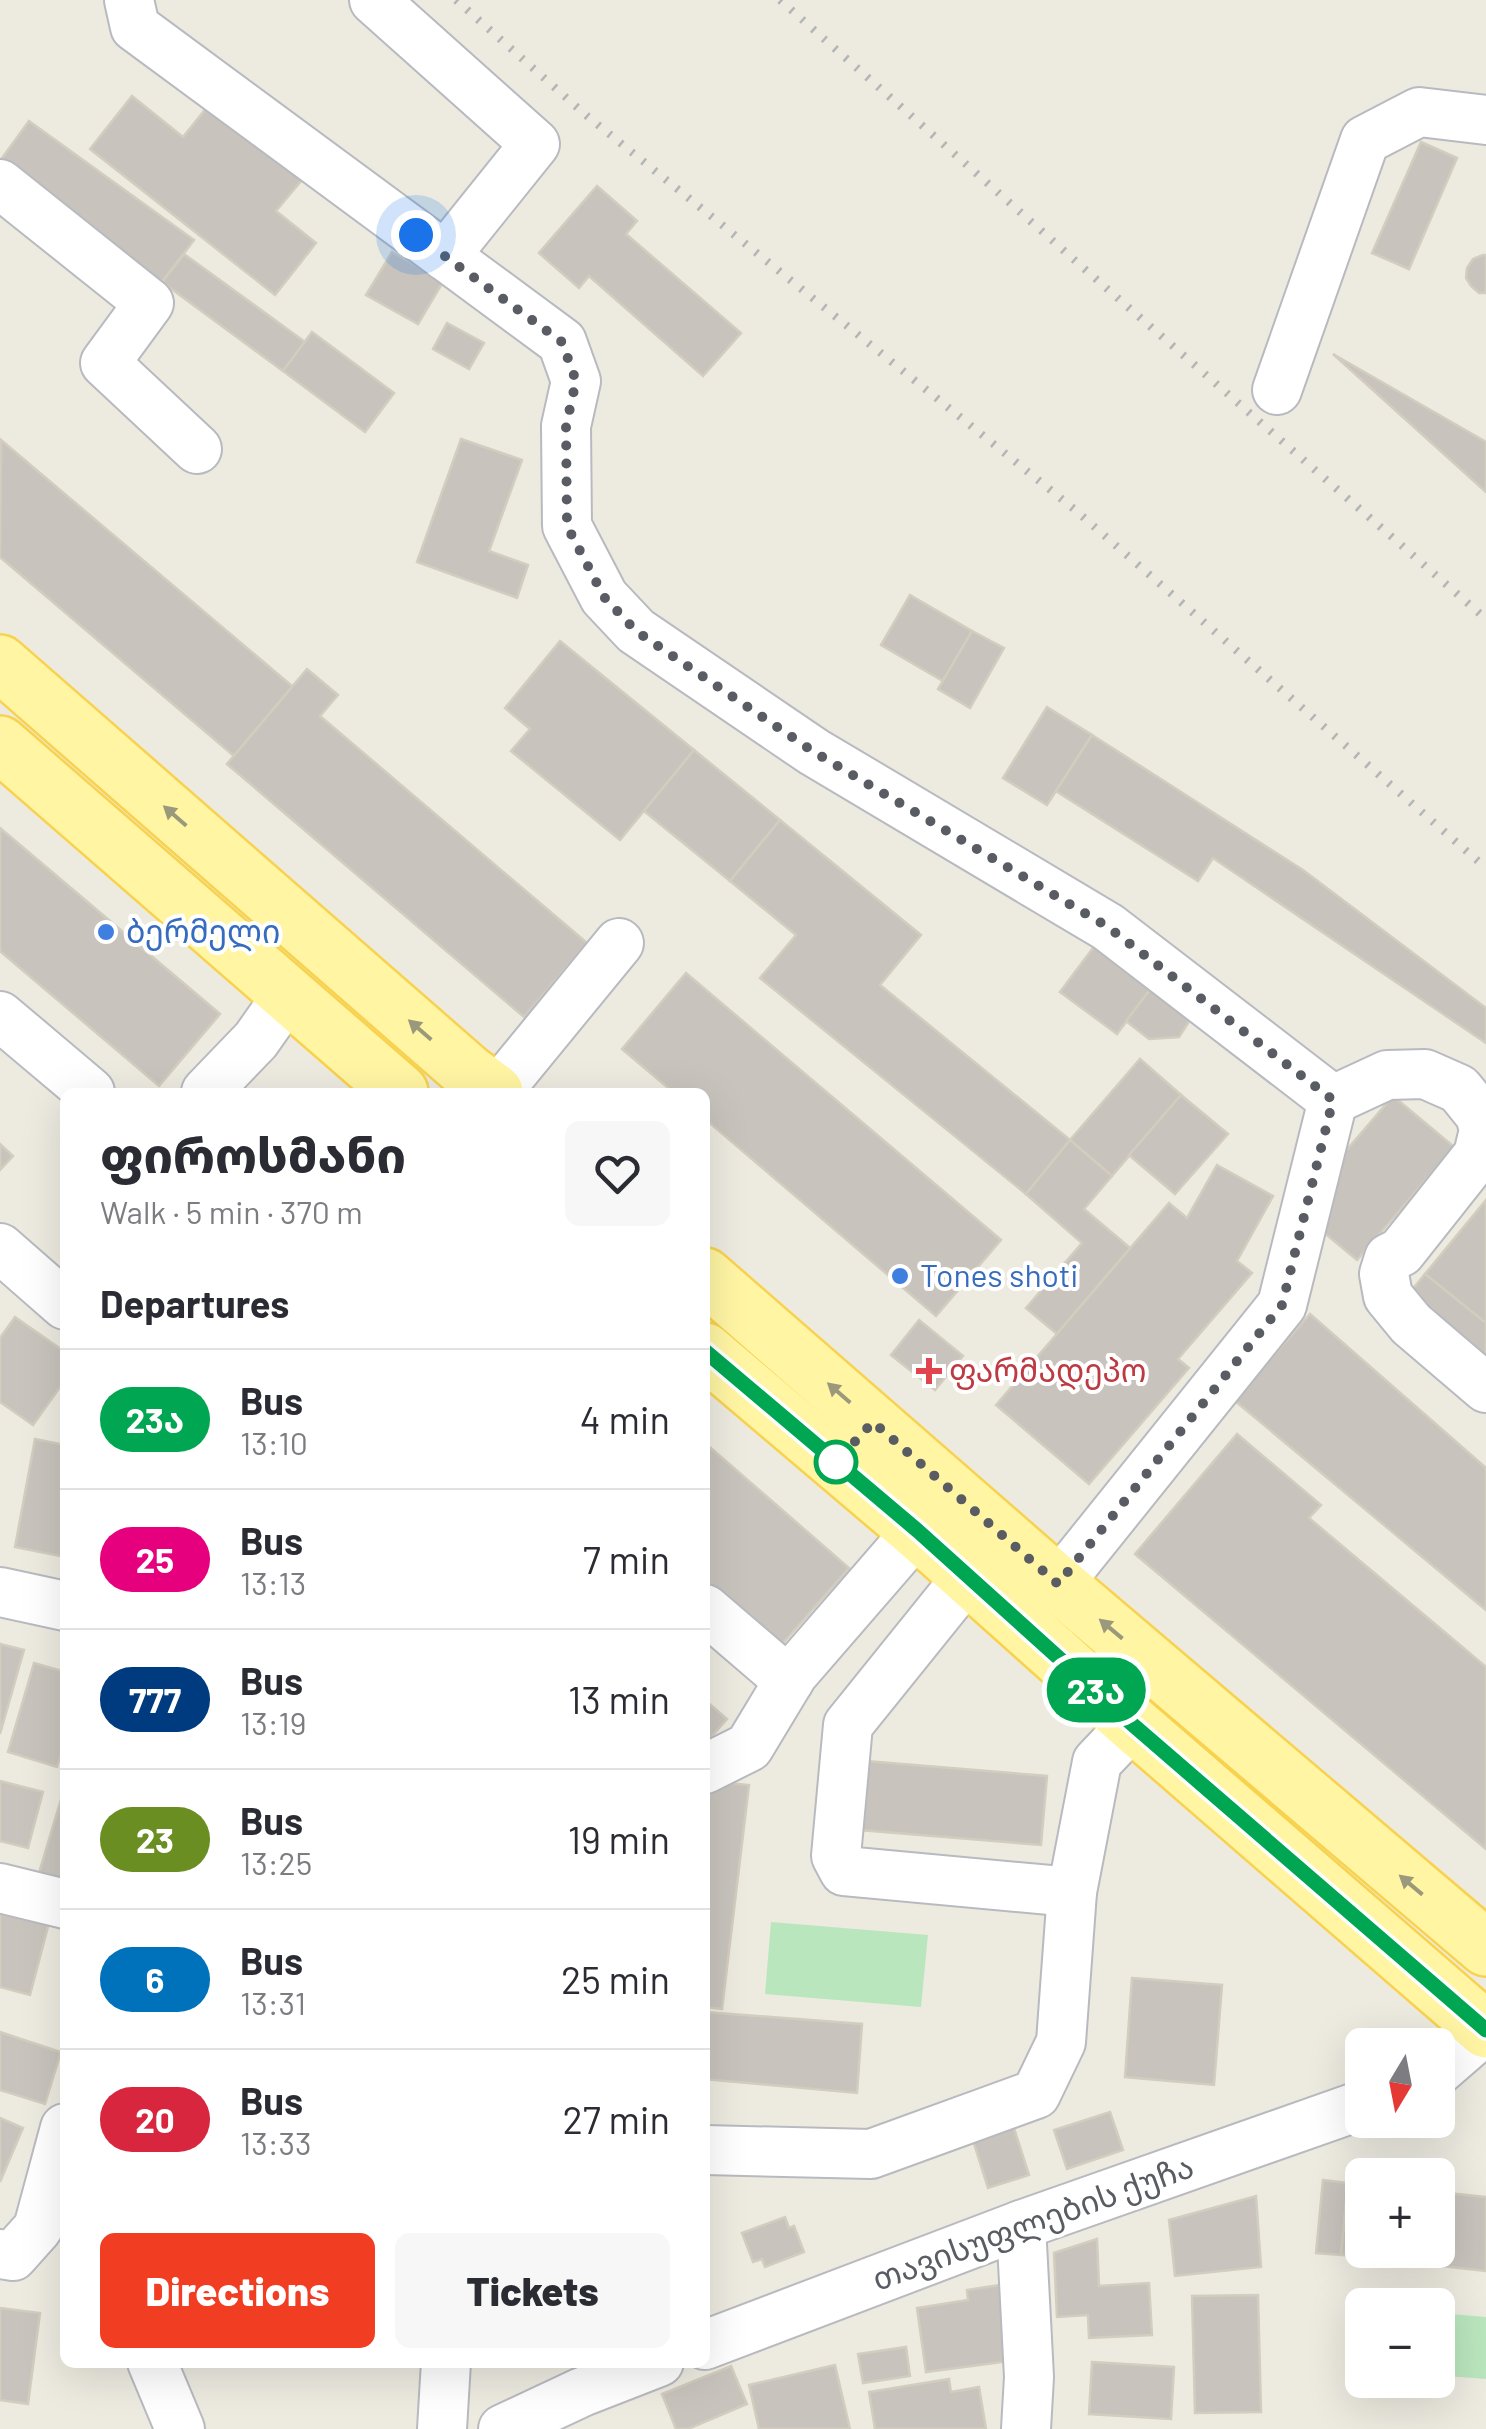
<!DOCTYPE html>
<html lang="en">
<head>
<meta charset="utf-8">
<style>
	:root { --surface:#fff; --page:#f7f7f7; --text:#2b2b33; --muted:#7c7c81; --line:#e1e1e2; --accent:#f13d21 }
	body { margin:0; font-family:Barlow,"Noto Sans Georgian",sans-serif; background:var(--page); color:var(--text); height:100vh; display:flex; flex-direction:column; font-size:38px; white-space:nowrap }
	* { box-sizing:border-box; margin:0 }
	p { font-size:32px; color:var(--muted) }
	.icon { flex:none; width:55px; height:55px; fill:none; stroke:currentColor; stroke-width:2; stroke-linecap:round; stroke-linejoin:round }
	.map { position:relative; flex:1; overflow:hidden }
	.side { position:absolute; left:60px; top:1088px; width:650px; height:1280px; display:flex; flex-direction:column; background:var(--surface); border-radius:15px; box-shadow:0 10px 40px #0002 }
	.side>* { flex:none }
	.badge { padding:0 20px; border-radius:32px; font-size:35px; line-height:65px }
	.needle { width:65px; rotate:190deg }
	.buttons { position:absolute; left:1345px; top:2028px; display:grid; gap:20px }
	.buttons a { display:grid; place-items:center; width:110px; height:110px; border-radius:15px; background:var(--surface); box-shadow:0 10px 40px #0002; font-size:50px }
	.you { position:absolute; width:50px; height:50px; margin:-25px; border:8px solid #fff; border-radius:50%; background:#1a73e8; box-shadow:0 0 0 15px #1a73e833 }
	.map>.badge { position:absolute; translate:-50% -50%; box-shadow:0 0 0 5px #fff }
	h2 { padding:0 40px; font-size:38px; line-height:90px }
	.round { display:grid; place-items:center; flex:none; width:105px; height:105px; border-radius:15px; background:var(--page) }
	.overview { display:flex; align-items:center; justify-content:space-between; height:170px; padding:0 40px }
	h1 { font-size:48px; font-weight:800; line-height:75px }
	.button { display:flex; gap:20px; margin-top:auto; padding:20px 40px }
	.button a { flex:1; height:115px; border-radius:15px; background:var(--accent); color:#fff; font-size:40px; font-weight:800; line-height:115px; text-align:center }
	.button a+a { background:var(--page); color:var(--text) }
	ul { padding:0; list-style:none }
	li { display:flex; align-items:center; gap:30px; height:140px; padding:0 40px; border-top:2px solid var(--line) }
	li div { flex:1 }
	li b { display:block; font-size:38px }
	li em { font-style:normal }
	li .badge { min-width:110px; font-weight:700; text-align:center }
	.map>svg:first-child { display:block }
	.green { fill:#bae6bd }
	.building { fill:#c8c4bd; stroke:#d2cdbe; stroke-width:2.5 }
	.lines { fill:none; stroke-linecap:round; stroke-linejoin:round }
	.minor-casing { stroke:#b8bac0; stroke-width:52 }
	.major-casing { stroke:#f8d24e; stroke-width:60 }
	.minor { stroke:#fff; stroke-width:48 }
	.major { stroke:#fff5a3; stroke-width:55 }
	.rail { stroke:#b4b5b5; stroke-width:8; stroke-dasharray:2.5 12; stroke-linecap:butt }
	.oneway { fill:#9b997c }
	.line-casing { stroke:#fff; stroke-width:22 }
	.line { stroke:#00a651; stroke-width:15 }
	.walk { stroke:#595c62; stroke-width:10; stroke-dasharray:0 18 }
	.shop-dot { fill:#3f7fe0; stroke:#fff; stroke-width:4 }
	.health-dot { fill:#e0444e; stroke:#fff; stroke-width:4 }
	.stop-dot { fill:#fff; stroke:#00a651; stroke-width:5 }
	.labels { text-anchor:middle; stroke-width:8; stroke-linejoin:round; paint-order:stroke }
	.shop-label { font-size:32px; fill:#366cbe; stroke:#fff; text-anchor:start }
	.health-label { font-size:32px; fill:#be3a42; stroke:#fff; text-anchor:start }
	.street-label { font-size:32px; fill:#595c62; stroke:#fff }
</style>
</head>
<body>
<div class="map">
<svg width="1486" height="2429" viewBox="0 0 1486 2429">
	<rect width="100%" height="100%" fill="#edebe0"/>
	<!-- green -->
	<g class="green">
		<polygon points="771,1922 928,1935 921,2007 765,1994"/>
		<polygon points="1450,2314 1486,2317 1486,2379 1446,2376"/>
	</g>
	<!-- building -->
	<g class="building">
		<polygon points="132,96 183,137 208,106 302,180 276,211 316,243 275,295 90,149"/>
		<polygon points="29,121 194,240 162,282 0,161"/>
		<polygon points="1421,142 1457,158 1409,269 1372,253"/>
		<polygon points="597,186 637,221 626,234 741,333 703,376 589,276 579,288 539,253"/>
		<polygon points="392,252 443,282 418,324 366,295"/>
		<polygon points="184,254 305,342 283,371 162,282"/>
		<polygon points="1483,255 1486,255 1486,293 1479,293 1471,286 1466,278 1467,268 1473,259"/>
		<polygon points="447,323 484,343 469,369 433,349"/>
		<polygon points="312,332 394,393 365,432 283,371"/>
		<polygon points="1333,354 1486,442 1486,492"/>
		<polygon points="461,439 522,460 489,551 528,565 517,598 417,562"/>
		<polygon points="1,440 293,687 234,756 0,557"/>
		<polygon points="910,595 972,631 943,681 881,645"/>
		<polygon points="972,631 1004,648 970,708 938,689"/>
		<polygon points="560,641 694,750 620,840 511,751 530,729 505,708"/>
		<polygon points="307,669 338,695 320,716 587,943 524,1017 227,764"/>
		<polygon points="1047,707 1092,735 1047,805 1003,778"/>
		<polygon points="1092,735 1303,870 1486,1008 1486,1043 1213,858 1198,881 1056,791"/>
		<polygon points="694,750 780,820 730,881 644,811"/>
		<polygon points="780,820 921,935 880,985 1070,1140 1026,1194 760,978 796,935 730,881"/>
		<polygon points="0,828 220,1014 159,1086 0,951"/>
		<polygon points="1096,944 1152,987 1117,1034 1060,992"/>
		<polygon points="686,973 1001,1240 936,1316 705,1119 705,1092 673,1092 622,1049"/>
		<polygon points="1152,987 1192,1017 1179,1037 1149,1039 1126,1021"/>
		<polygon points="1140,1059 1181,1095 1112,1176 1070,1140"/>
		<polygon points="1181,1095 1228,1134 1175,1194 1129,1155"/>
		<polygon points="1393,1096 1454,1147 1357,1260 1305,1217 1321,1180"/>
		<polygon points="1070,1140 1112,1176 1084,1209 1130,1248 1057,1334 1026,1308 1082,1243 1026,1194"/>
		<polygon points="0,1144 13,1156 0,1170"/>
		<polygon points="1217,1165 1273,1196 1237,1261 1252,1273 1178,1359 1189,1368 1089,1484 996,1405 1169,1203 1187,1218"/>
		<polygon points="1486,1200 1486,1323 1425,1274"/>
		<polygon points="1425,1274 1486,1323 1486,1378 1398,1307"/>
		<polygon points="1310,1314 1486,1468 1486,1610 1234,1400"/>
		<polygon points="15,1317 65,1352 65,1380 33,1425 0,1402 0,1338"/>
		<polygon points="919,1320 963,1356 935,1390 891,1355"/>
		<polygon points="1237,1434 1321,1505 1309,1518 1486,1667 1486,1849 1135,1554"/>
		<polygon points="35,1439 65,1445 65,1557 15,1547"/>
		<polygon points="705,1443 849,1568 775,1652 705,1590"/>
		<polygon points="0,1644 24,1650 0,1734"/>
		<polygon points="34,1663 65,1672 65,1741 57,1767 8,1752"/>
		<polygon points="705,1700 727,1719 705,1744"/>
		<polygon points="854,1760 1047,1776 1041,1845 848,1829"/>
		<polygon points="0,1781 43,1792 28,1848 0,1841"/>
		<polygon points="709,1781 749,1785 722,2009 705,2007 705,1812"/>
		<polygon points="62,1796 65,1797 65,1892 36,1883"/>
		<polygon points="0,1911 49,1923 30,1995 0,1987"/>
		<polygon points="1132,1978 1222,1985 1214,2085 1125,2077"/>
		<polygon points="705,2012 862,2024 857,2093 705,2079"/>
		<polygon points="0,2032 61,2052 45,2104 0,2090"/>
		<polygon points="1110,2112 1123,2150 1067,2169 1054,2130"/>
		<polygon points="0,2118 23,2128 0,2182"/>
		<polygon points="1012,2122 1029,2175 988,2188 971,2134"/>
		<polygon points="1323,2180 1348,2183 1341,2255 1316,2253"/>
		<polygon points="1348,2183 1362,2184 1362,2250 1438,2250 1438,2192 1486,2197 1486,2271 1341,2255"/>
		<polygon points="1256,2196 1261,2267 1175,2276 1169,2220"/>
		<polygon points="785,2217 789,2228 794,2226 804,2252 765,2267 762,2259 753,2262 742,2233"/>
		<polygon points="1097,2239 1099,2286 1149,2283 1152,2335 1089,2338 1088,2315 1057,2317 1054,2253"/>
		<polygon points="1000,2285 1010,2361 926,2372 917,2308 968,2300 967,2290"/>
		<polygon points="1258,2295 1261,2412 1195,2413 1192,2296"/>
		<polygon points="0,2308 40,2313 28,2404 0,2400"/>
		<polygon points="906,2347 910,2376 863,2383 858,2354"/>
		<polygon points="1092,2362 1174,2367 1171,2419 1089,2414"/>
		<polygon points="835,2365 850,2429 759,2429 749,2385"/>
		<polygon points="731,2366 747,2404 688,2429 676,2429 662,2394"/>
		<polygon points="949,2379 951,2392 979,2387 986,2429 875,2429 869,2392"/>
	</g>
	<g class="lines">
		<!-- minor casing -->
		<g class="minor-casing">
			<g id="minor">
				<polyline points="129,0 135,27 562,342 576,381 566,426 567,526 604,597 636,631 814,752 1108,927 1333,1100 1282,1305 1058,1584"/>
				<polyline points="374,0 535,144 445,256"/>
				<polyline points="0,184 149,303 105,363 197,449"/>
				<polyline points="1277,390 1365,140 1419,112 1486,120"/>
				<polyline points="0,1016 90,1092"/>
				<polyline points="206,1092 256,1040 289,993"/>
				<polyline points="497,1092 619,943"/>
				<polyline points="1333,1100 1387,1075 1425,1074 1459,1089 1480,1115 1484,1130 1478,1155 1401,1252 1389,1258 1384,1274 1388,1296 1411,1324 1486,1388"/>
				<polyline points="0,1248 65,1305"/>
				<polyline points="968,1576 848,1725 836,1856 844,1871 1072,1892"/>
				<polyline points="0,1592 65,1606"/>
				<polyline points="705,1609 789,1681"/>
				<polyline points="705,1769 749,1747 793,1674 917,1531"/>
				<polyline points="0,1888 65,1904"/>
				<polyline points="1438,2071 1485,2030"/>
				<polyline points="705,2150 871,2154 1036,2094 1061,2042 1072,1892 1097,1762 1133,1724"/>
				<polyline points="1021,2225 1029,2377 1026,2429"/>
				<polyline points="0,2254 13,2256 38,2228 65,2128"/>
				<polyline points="705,2345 1021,2225 1362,2105"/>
				<polyline points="152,2362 180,2429"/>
				<polyline points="442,2429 446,2362"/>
				<polyline points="503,2429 582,2392 659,2362"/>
			</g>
		</g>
		<!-- major casing -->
		<g class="major-casing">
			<g id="major">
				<polyline points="0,663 468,1072 495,1092"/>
				<polyline points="0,744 400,1092"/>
				<polyline points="705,1276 1058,1584 1486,1948"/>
				<polyline points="705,1351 917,1531 1133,1724 1486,2030"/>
			</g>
		</g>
		<!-- minor -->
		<use href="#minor" class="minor"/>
		<!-- major -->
		<use href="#major" class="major"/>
		<!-- rail -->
		<g class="rail">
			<polyline points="456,0 587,116 1074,509 1486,868"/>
			<polyline points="780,0 1105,287 1486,619"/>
		</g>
	</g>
	<!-- one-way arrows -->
	<defs><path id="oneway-solid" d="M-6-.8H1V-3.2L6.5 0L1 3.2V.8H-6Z" transform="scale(2.5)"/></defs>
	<g class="oneway">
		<use href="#oneway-solid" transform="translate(175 816) rotate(-139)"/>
		<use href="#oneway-solid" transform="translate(420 1030) rotate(-139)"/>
		<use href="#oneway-solid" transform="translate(839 1393) rotate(-139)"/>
		<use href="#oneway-solid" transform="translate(1111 1629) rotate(-140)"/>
		<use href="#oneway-solid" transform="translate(1411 1885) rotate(-140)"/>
	</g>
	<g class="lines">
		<!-- line casing -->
		<g class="line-casing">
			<polyline id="line" points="705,1351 918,1531 1132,1724 1486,2030"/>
		</g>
		<!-- line -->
		<use href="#line" class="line"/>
		<!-- walk -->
		<polyline class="walk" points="416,235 562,342 576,381 566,426 567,526 604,597 636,631 814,752 1108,927 1333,1100 1282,1305 1058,1584 873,1422 836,1462"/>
	</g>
	<!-- markers -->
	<g class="shop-dot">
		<circle cx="106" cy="932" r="10"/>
		<circle cx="900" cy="1276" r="10"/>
	</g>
	<path class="health-dot" d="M924 1356h10v10h10v10h-10v10h-10v-10h-10v-10h10z"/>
	<circle class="stop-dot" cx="836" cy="1462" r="20"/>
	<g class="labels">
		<!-- shop labels -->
		<g class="shop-label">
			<text x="126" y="943">ბერმელი</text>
			<text x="920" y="1287">Tones shoti</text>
		</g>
		<!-- health labels -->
		<g class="health-label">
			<text x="949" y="1382">ფარმადეპო</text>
		</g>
		<!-- street labels -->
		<g class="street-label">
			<text transform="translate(1033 2223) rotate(-20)" y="11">თავისუფლების ქუჩა</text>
		</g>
	</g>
</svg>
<div class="buttons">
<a><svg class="needle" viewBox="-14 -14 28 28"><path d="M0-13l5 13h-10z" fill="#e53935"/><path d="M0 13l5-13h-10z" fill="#7c7c81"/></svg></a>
<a>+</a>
<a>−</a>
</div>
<div class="you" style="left:416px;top:235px"></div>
<b class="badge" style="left:1096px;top:1690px;background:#00a651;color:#fff">23ა</b>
<section class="side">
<div class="overview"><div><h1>ფიროსმანი</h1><p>Walk · 5 min · 370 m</p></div><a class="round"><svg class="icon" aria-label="heart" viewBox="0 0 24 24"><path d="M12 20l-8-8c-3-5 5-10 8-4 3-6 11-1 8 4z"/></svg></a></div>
<h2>Departures</h2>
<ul>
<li><span class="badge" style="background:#00a651;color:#fff">23ა</span><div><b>Bus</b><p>13:10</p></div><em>4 min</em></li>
<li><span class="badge" style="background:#e6007e;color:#fff">25</span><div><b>Bus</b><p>13:13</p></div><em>7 min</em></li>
<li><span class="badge" style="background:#003b80;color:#fff">777</span><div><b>Bus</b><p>13:19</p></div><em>13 min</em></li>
<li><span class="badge" style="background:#6b8e23;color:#fff">23</span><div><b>Bus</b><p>13:25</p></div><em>19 min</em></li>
<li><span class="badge" style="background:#0072bc;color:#fff">6</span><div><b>Bus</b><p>13:31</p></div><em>25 min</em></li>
<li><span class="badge" style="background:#d7263d;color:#fff">20</span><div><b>Bus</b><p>13:33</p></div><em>27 min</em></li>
</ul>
<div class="button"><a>Directions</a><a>Tickets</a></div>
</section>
</div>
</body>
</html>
